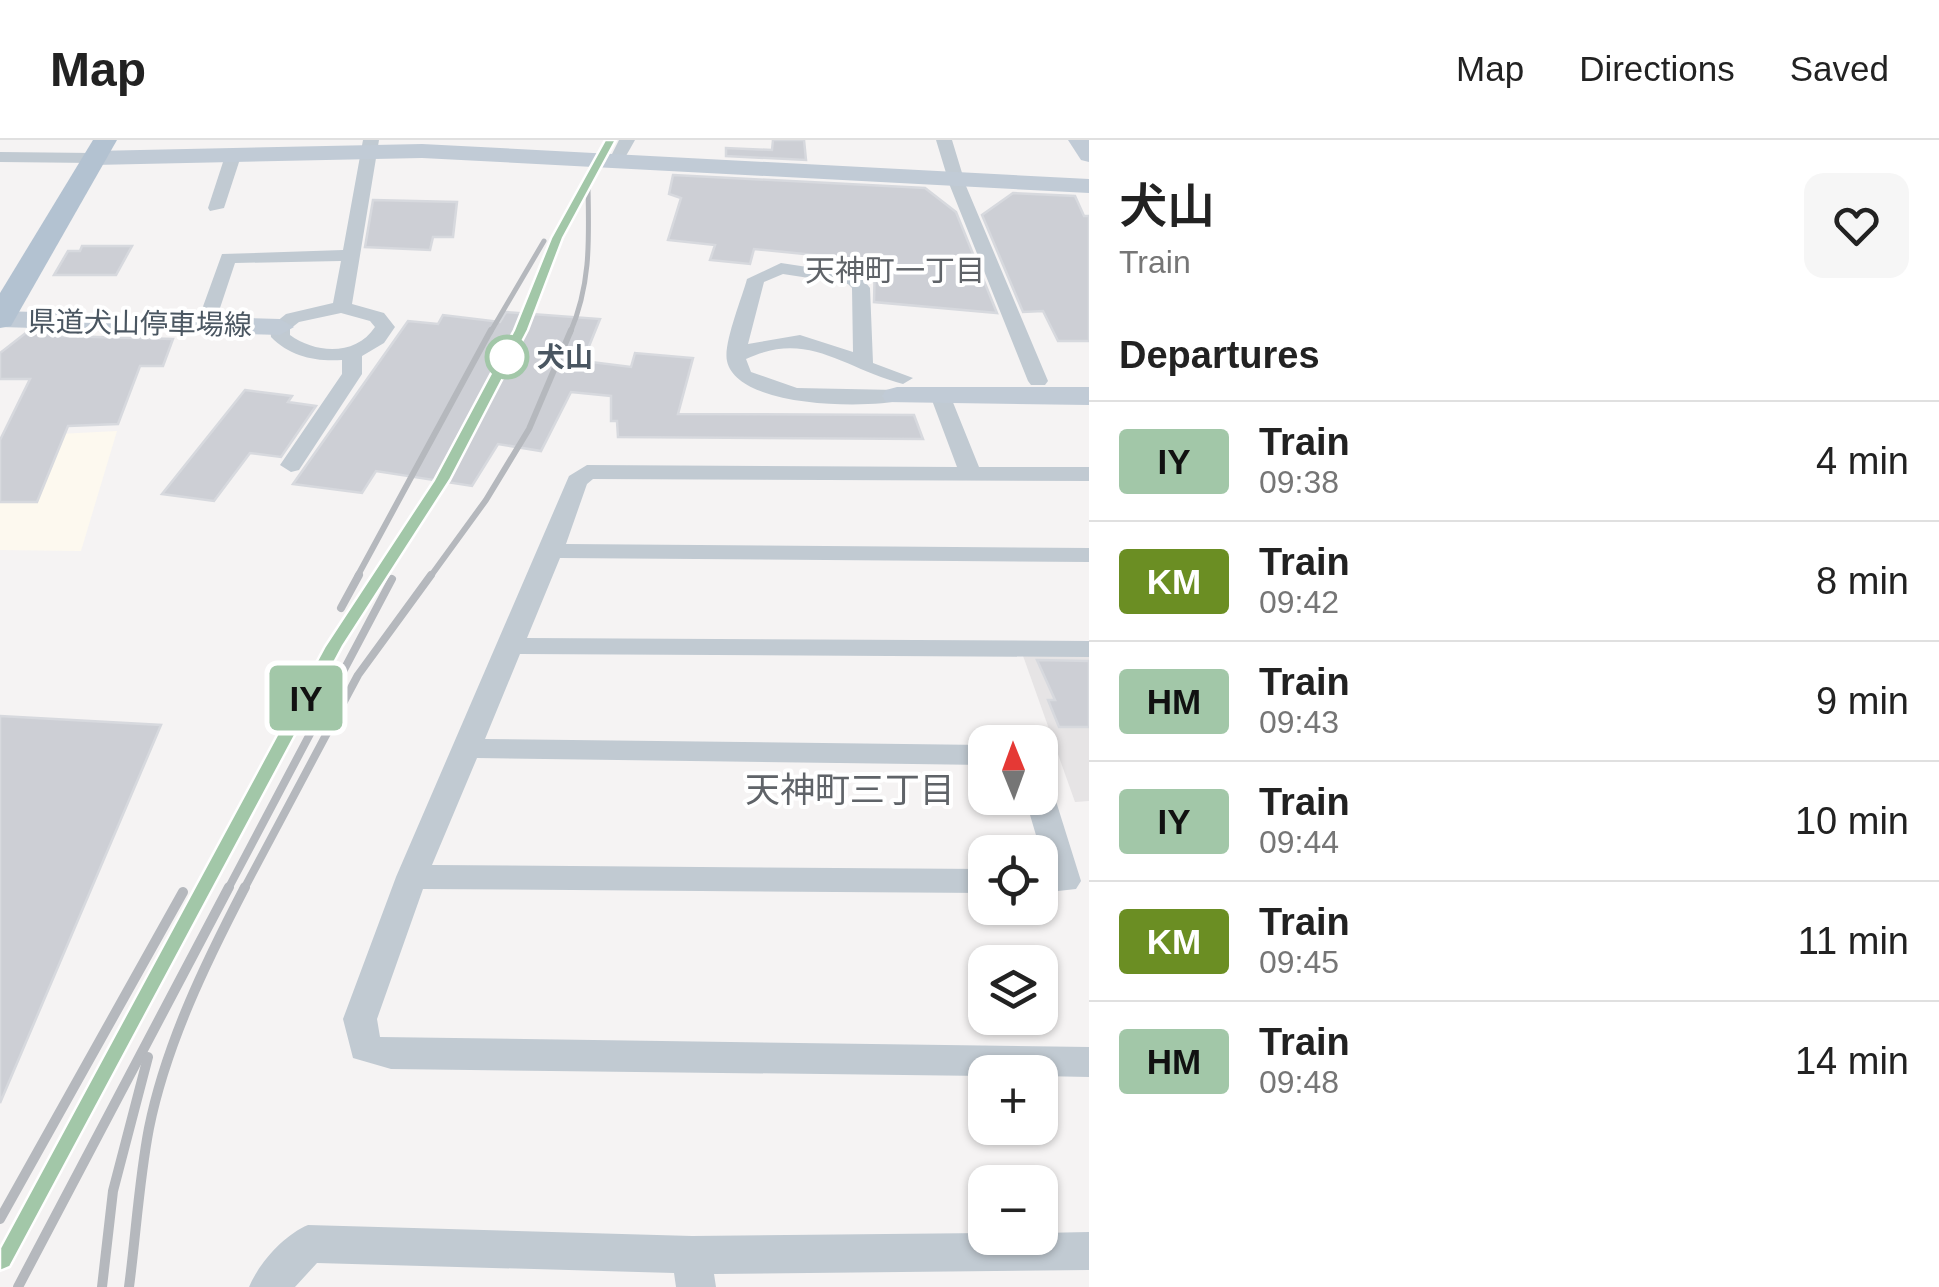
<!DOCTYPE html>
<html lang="en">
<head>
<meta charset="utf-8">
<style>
	:root { --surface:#fff; --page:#f6f6f6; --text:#222; --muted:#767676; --line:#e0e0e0 }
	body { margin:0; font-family:Helvetica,"Noto Sans JP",sans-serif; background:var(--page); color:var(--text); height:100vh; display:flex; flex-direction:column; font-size:38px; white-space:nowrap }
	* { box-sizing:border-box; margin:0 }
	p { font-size:32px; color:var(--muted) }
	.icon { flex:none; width:55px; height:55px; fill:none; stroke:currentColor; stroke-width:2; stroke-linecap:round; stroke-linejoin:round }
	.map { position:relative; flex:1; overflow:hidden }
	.sheet { display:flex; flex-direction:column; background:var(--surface); width:850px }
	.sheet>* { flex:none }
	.badge { padding:0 20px; border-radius:8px; font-size:35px; line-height:65px }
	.needle { width:65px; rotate:359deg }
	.fabs { position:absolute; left:968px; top:585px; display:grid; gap:20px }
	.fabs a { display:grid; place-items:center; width:90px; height:90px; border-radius:20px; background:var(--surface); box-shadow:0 2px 8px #0004; font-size:50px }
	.map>.badge { position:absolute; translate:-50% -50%; box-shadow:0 0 0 5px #fff }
	h2 { padding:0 30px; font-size:38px; line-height:90px }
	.round { display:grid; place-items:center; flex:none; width:105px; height:105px; border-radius:20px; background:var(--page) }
	.summary { display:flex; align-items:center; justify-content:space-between; height:170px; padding:0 30px }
	h1 { font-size:48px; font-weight:600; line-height:75px }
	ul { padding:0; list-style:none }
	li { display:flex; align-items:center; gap:30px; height:120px; padding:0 30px; border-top:2px solid var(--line) }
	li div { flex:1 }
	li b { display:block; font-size:38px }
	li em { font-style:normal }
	li .badge { min-width:110px; font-weight:700; text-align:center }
	header { display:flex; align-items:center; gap:60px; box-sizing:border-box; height:140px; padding:0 50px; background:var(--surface); border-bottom:2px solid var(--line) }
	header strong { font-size:48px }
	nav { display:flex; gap:55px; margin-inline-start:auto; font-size:35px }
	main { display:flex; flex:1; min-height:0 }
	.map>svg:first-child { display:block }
	.commercial { fill:#fdf9ef }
	.education { fill:#e6e4e5 }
	.building { fill:#cdcfd5; stroke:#d7d9de; stroke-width:2.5 }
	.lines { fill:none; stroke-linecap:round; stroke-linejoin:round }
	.street { fill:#c1cad2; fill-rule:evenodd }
	.secondary { fill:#c1cbd6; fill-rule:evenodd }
	.primary { fill:#b3c2d1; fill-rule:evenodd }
	.rail-far3 { stroke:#b5b8bd; stroke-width:5 }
	.rail-far2 { stroke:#b5b8bd; stroke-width:6 }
	.rail-far1 { stroke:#b5b8bd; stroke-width:8 }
	.rail { stroke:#b5b8bd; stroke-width:10 }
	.line { fill:#a2c7a8; stroke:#fff; stroke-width:2.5 }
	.stop-dot { fill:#fff; stroke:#a2c7a8; stroke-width:5 }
	.labels { text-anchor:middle; stroke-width:8; stroke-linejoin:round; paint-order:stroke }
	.far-street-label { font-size:28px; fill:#4a5661; stroke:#fff }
	.far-stop-label { font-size:28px; font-weight:bold; fill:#4a5661; stroke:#fff; text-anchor:start }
	.far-neighbourhood-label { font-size:30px; fill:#5f6368; stroke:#fff }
	.neighbourhood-label { font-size:35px; fill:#5f6368; stroke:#fff }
</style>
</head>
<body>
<header>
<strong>Map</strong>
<nav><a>Map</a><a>Directions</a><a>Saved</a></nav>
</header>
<main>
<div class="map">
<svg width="1089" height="1147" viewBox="0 0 1089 1147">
	<rect width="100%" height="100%" fill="#f5f3f3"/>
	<!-- commercial -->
	<polygon class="commercial" points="117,291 81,411 0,410 0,297"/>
	<!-- education -->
	<polygon class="education" points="1089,512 1089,661 1075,662 1022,513"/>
	<!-- building -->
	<g class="building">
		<polygon points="773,0 804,0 806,20 726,16 726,8 772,10"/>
		<polygon points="673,35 925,48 956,72 997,173 874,162 875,121 754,109 750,124 710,120 715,105 668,100 681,58 669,54"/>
		<polygon points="1013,53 1075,56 1084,76 1089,76 1089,201 1058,201 1043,171 1023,172 982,75"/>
		<polygon points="373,60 457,62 453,97 433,97 430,110 365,107"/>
		<polygon points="82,106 132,106 116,135 54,135 68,111 80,111"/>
		<polygon points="506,172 600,179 583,221 631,227 635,213 693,218 678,274 914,275 923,299 618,297 617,281 611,281 611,256 571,252 541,311 498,304 472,346 376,331 362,353 293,344 408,181 438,184 443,175 500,182"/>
		<polygon points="27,192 52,192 51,195 58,196 173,199 163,226 140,226 118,284 68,286 37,362 0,362 0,300 30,239 0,239 0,213"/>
		<polygon points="245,250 292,256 288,262 316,266 281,317 250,313 214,361 162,354"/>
		<polygon points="1037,520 1089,521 1089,587 1059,587 1048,560 1055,560"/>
		<polygon points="0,576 161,585 0,963"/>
	</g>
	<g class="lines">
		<!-- street -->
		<g class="street">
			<path d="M363,0H379L352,164L384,173L395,187L384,203L362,216V234L299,330L291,332L280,325L342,234V220C316,222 289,216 271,197L270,187L286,174L333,163L341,121L235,123L215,183L206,189L197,183L222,114L343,110ZM341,173L370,181L375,187C356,216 316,214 290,195V189L299,182Z"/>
			<polygon points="619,0 635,0 622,23 617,25 609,20"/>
			<polygon points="936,0 952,0 966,46 1048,241 1045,245 1031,245 1028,241 950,46"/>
			<polygon points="233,11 241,16 224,68 210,71 208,68 225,16"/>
			<polygon points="0,12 94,13 102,18 94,23 0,22"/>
			<path d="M781,123L860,135L870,148L873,223L913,238L903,244L896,242C839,225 806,191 746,219L751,232L797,248L897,250L907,256L904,260C866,269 737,268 727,221C723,204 742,158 747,139ZM783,134L848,144L852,148L853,212L800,195L748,204L764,142Z"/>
			<polygon points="940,249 950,255 979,327 1089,327 1089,341 593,339 587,344 566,404 1089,408 1089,422 560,418 527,498 1089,501 1089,517 520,514 485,599 985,605 985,625 477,618 432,725 985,729 985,753 423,749 377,879 380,897 1089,907 1089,937 1040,936 1040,932 985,932 985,936 391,929 353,918 343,879 396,737 569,336 587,325 957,327 930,255"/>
			<polygon points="1040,648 1050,651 1055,658 1081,741 1076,749 1040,753 1040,729 1046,729 1025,658 1040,658"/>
			<path d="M308,1085L692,1096L985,1093V1098H1040V1093L1089,1092V1130L714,1134L716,1147H676L674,1133L317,1123L295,1147H249C259,1123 284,1095 308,1085Z"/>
		</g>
		<!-- secondary -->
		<g class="secondary">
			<polygon points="1068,0 1089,0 1089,22 1081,20"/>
			<polygon points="422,4 1089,39 1089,53 422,18 94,25 83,18 94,11"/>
			<polygon points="0,171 280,179 294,187 280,195 0,187"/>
			<polygon points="897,247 1089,247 1089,265 886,262 882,256 886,250"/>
		</g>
		<!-- primary -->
		<polygon class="primary" points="93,0 117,0 15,179 11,186 0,188 0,153"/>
		<!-- rail-far3 -->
		<g class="rail-far3">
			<polyline points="490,193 544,101"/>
			<polyline points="520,193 557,98 610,0"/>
			<path d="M570,193C591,144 589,100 588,48"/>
		</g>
		<!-- rail-far2 -->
		<g class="rail-far2">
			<polyline points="357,437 491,190"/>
			<polyline points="379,437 442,340 521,190"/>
			<polyline points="430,437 486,360 529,289 571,190"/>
		</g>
		<!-- rail-far1 -->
		<g class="rail-far1">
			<polyline points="341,468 359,435"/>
			<polyline points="201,749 334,506 381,435"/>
			<polyline points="228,749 392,439"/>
			<polyline points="244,749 358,535 431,435"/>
		</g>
		<!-- rail -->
		<g class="rail">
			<polyline points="0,1079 183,752"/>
			<polyline points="0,1118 203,747"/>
			<polyline points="18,1147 229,747"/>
			<polyline points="102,1147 113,1051 148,917"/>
			<path d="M129,1147C136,1094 139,1040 149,988C166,904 206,822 245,747"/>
		</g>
	</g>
	<!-- line -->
	<polygon class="line" points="605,0 616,0 563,98 528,190 450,340 343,506 10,1127 0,1131 0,1108 325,506 434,340 514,190 551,98"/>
	<!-- markers -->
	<circle class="stop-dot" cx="507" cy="217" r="20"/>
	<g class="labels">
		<!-- far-street labels -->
		<g class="far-street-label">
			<text transform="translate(140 183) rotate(1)" y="10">県道犬山停車場線</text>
		</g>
		<!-- far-stop labels -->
		<g class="far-stop-label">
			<text x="537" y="227">犬山</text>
		</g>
		<!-- far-neighbourhood labels -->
		<g class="far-neighbourhood-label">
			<text x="895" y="141">天神町一丁目</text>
		</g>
		<!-- neighbourhood labels -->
		<g class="neighbourhood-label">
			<text x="850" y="662">天神町三丁目</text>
		</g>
	</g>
</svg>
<div class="fabs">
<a><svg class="needle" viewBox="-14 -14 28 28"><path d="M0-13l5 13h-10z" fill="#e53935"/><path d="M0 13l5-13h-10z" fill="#767676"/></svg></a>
<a><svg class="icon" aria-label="locate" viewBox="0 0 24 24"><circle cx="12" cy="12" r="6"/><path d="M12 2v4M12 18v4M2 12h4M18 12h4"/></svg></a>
<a><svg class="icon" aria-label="layers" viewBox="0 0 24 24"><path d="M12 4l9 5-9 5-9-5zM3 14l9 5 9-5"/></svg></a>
<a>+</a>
<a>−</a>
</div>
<b class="badge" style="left:306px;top:558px;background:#a2c7a8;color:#111">IY</b>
</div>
<section class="sheet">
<div class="summary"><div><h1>犬山</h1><p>Train</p></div><a class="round"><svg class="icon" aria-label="heart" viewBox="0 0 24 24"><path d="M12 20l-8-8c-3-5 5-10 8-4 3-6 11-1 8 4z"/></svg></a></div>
<h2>Departures</h2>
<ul>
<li><span class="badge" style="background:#a2c7a8;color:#111">IY</span><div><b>Train</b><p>09:38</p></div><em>4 min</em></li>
<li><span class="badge" style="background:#6b8e23;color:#fff">KM</span><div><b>Train</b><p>09:42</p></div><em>8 min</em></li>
<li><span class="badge" style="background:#a2c7a8;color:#111">HM</span><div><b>Train</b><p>09:43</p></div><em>9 min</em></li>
<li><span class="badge" style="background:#a2c7a8;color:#111">IY</span><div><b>Train</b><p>09:44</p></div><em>10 min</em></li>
<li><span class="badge" style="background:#6b8e23;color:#fff">KM</span><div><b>Train</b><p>09:45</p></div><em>11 min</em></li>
<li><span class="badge" style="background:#a2c7a8;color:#111">HM</span><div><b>Train</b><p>09:48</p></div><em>14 min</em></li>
</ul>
</section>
</main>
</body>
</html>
